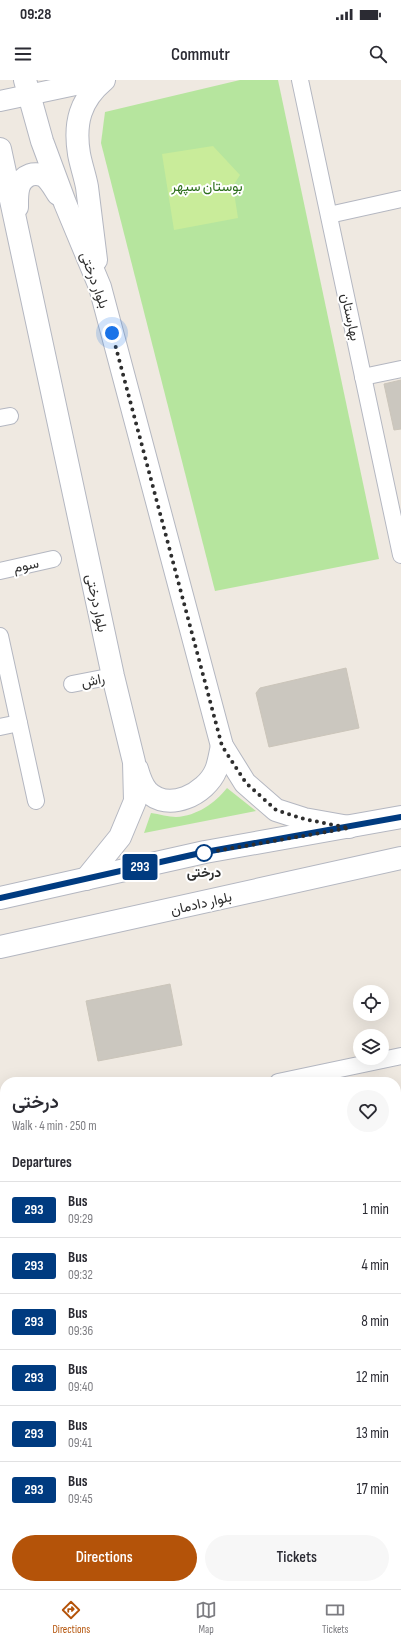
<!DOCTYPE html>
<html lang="en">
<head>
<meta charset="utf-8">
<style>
	:root { --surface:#fff; --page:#f7f7f7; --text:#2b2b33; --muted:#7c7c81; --line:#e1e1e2; --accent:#b45309 }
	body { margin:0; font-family:"Sofia Sans Condensed",Vazirmatn,sans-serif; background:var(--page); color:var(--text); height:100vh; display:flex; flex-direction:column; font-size:15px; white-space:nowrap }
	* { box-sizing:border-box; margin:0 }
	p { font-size:13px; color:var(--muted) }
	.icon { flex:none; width:22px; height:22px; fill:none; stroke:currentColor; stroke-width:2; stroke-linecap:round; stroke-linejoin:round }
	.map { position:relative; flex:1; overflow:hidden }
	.details { position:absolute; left:0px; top:997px; width:401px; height:512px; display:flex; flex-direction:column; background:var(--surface); border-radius:16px 16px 0 0; box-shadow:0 4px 16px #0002 }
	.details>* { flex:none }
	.badge { padding:0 8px; border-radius:3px; font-size:14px; line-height:26px }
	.controls { position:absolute; left:353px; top:905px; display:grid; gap:8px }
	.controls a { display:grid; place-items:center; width:36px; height:36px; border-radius:50%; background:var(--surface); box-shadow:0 4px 16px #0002; font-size:20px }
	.you { position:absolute; width:20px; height:20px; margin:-10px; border:3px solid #fff; border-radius:50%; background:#1a73e8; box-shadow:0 0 0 6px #1a73e833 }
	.map>.badge { position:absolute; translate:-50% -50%; box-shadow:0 0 0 2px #fff }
	h2 { padding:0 12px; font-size:15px; line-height:36px }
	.round { display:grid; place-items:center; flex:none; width:42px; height:42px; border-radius:21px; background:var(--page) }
	.summary { display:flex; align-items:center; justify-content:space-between; height:68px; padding:0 12px }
	h1 { font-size:19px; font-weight:600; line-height:30px }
	.action { display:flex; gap:8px; margin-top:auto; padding:8px 12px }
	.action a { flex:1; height:46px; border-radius:24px; background:var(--accent); color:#fff; font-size:16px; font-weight:600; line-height:46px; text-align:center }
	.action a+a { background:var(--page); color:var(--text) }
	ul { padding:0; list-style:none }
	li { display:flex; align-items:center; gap:12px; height:56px; padding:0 12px; border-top:1px solid var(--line) }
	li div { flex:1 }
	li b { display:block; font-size:15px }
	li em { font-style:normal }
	li .badge { min-width:44px; font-weight:700; text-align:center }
	.status { display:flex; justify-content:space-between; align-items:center; height:28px; padding:0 20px; background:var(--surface); direction:ltr }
	.status svg { height:11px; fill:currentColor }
	header { display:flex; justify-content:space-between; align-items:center; height:52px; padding:0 12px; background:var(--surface); font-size:18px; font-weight:600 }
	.tabs { display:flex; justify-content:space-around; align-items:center; height:56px; border-top:1px solid var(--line); background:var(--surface); font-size:11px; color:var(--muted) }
	.tabs a { display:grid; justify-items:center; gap:2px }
	.tabs .on { color:var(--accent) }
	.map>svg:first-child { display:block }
	.education { fill:#f0e6d1 }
	.green { fill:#b6e59e }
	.pitch { fill:#c9ec9a }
	.building { fill:#cbc7bf; stroke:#cbc5ba }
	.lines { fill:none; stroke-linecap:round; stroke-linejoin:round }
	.minor-casing { stroke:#b4b7c1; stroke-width:18 }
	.tertiary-casing { stroke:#b4b7c1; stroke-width:22 }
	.secondary-casing { stroke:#b4b7c1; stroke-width:24 }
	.minor { stroke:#fff; stroke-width:16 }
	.tertiary { stroke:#fff; stroke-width:20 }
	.secondary { stroke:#fff; stroke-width:22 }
	.line-casing { stroke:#fff; stroke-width:9 }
	.line { stroke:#003b80; stroke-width:6 }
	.walk { stroke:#2e2e2e; stroke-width:4; stroke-dasharray:0 7.2 }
	.stop-dot { fill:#fff; stroke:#003b80; stroke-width:2 }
	.labels { text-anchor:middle; stroke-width:4; stroke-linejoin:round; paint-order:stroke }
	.park-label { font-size:14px; fill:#2c6e1b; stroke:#fff }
	.street-label { font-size:14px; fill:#2e2e2e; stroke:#fff }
	.stop-label { font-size:14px; font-weight:bold; fill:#2e2e2e; stroke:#fff }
</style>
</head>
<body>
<div class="status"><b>09:28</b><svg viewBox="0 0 49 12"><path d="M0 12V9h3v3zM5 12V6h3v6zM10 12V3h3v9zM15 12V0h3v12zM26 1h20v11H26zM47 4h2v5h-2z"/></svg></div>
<header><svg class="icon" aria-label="menu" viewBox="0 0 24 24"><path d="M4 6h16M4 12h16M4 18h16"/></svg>Commutr<svg class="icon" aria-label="search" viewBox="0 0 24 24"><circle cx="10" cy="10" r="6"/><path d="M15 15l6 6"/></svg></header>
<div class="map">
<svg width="401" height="1509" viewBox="0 0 401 1509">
	<rect width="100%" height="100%" fill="#efe9e1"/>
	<!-- education -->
	<polygon class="education" points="0,1465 5,1472 5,1504 29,1504 33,1509 0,1509"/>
	<!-- green -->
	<g class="green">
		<polygon points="240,0 278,0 379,479 215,511 101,63 105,32"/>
		<path d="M227,708L256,731L144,753L151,733C159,734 169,737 176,737C197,736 215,723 227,708Z"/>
	</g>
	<!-- pitch -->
	<polygon class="pitch" points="213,66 240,95 233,106 238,138 174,150 162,74"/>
	<!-- building -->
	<g class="building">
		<polygon points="401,300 401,349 394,350 384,304"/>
		<polygon points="346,588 359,648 269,667 256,613 260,608"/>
		<polygon points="170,904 182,965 98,981 86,921"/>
	</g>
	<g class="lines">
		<!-- minor casing -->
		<g class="minor-casing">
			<g id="minor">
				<polyline points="300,0 401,475"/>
				<polyline points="329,135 401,119"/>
				<polyline points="363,297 401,289"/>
				<polyline points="0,338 10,336"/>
				<polyline points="0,491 53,479"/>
				<polyline points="0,556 36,721"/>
				<polyline points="72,604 113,596"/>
				<polyline points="0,647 19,643"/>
				<polyline points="278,1002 401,976"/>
				<polyline points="396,1150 401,1149"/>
				<polyline points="396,1328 401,1327"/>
			</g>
		</g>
		<!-- tertiary casing -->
		<g class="tertiary-casing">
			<polyline id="tertiary" points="0,21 99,0"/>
		</g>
		<!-- secondary casing -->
		<g class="secondary-casing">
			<g id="secondary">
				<polyline points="25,0 42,61 65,123 100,207 222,666 245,703 276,730 304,739 349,747"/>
				<polyline points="0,69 113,596 134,682 135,721 120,757 86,799"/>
				<path d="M17,127C17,115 16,100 30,95C33,94 39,94 42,95C49,98 54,108 58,114"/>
				<path d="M96,180C93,156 90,131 87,107C85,96 81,85 79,74C74,43 80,20 104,0"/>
				<path d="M137,689C139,696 142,705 147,711C168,733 206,714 216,690C219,683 220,674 222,666"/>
				<polyline points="0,818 205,772 401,737"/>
				<polyline points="0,867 401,778"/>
			</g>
		</g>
		<!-- minor -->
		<use href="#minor" class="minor"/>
		<!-- tertiary -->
		<use href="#tertiary" class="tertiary"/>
		<!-- secondary -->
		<use href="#secondary" class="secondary"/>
	</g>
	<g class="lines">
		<!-- line casing -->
		<g class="line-casing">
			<polyline id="line" points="0,818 205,772 401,737"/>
		</g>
		<!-- line -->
		<use href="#line" class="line"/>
		<!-- walk -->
		<polyline class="walk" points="112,253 222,666 246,703 276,730 304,739 349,748 204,773"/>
	</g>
	<!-- markers -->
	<circle class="stop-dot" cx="204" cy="773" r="8"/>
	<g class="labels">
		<!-- park labels -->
		<g class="park-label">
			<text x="207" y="111">بوستان سپهر</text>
		</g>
		<!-- street labels -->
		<g class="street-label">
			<text transform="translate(95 200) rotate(70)" y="5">بلوار درختی</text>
			<text transform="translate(351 237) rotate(78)" y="5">بهارستان</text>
			<text transform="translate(26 485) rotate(-12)" y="5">سوم</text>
			<text transform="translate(97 523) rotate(78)" y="5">بلوار درختی</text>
			<text transform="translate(93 600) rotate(-11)" y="5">راش</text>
			<text transform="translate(201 823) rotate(-13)" y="5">بلوار دادمان</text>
		</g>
		<!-- stop labels -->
		<g class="stop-label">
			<text x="204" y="797">درختی</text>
		</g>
	</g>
</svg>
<div class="controls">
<a><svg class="icon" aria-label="locate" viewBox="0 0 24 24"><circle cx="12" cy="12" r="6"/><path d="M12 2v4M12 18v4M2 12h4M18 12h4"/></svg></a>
<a><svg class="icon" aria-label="layers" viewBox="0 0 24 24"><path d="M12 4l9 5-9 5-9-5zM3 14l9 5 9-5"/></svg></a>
</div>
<div class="you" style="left:112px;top:253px"></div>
<b class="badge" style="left:140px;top:787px;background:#003b80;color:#fff">293</b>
<section class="details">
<div class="summary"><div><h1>درختی</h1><p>Walk · 4 min · 250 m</p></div><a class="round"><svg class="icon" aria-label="heart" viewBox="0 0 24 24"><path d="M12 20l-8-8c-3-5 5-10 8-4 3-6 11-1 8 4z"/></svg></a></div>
<h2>Departures</h2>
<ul>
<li><span class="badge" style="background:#003b80;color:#fff">293</span><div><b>Bus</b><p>09:29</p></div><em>1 min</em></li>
<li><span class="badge" style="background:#003b80;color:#fff">293</span><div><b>Bus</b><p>09:32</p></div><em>4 min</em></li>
<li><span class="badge" style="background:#003b80;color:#fff">293</span><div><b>Bus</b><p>09:36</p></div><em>8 min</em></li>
<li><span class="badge" style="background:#003b80;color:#fff">293</span><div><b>Bus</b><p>09:40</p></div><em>12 min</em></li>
<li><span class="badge" style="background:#003b80;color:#fff">293</span><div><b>Bus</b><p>09:41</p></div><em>13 min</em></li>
<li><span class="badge" style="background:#003b80;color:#fff">293</span><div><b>Bus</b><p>09:45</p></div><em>17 min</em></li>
</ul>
<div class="action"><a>Directions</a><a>Tickets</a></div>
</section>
</div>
<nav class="tabs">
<a class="on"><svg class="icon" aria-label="directions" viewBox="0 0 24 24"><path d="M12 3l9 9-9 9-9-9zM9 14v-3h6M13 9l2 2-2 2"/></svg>Directions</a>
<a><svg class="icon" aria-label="map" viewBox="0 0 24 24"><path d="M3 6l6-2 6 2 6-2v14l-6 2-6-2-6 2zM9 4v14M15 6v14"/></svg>Map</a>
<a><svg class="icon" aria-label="tickets" viewBox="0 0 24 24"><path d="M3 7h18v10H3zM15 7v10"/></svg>Tickets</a>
</nav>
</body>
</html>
